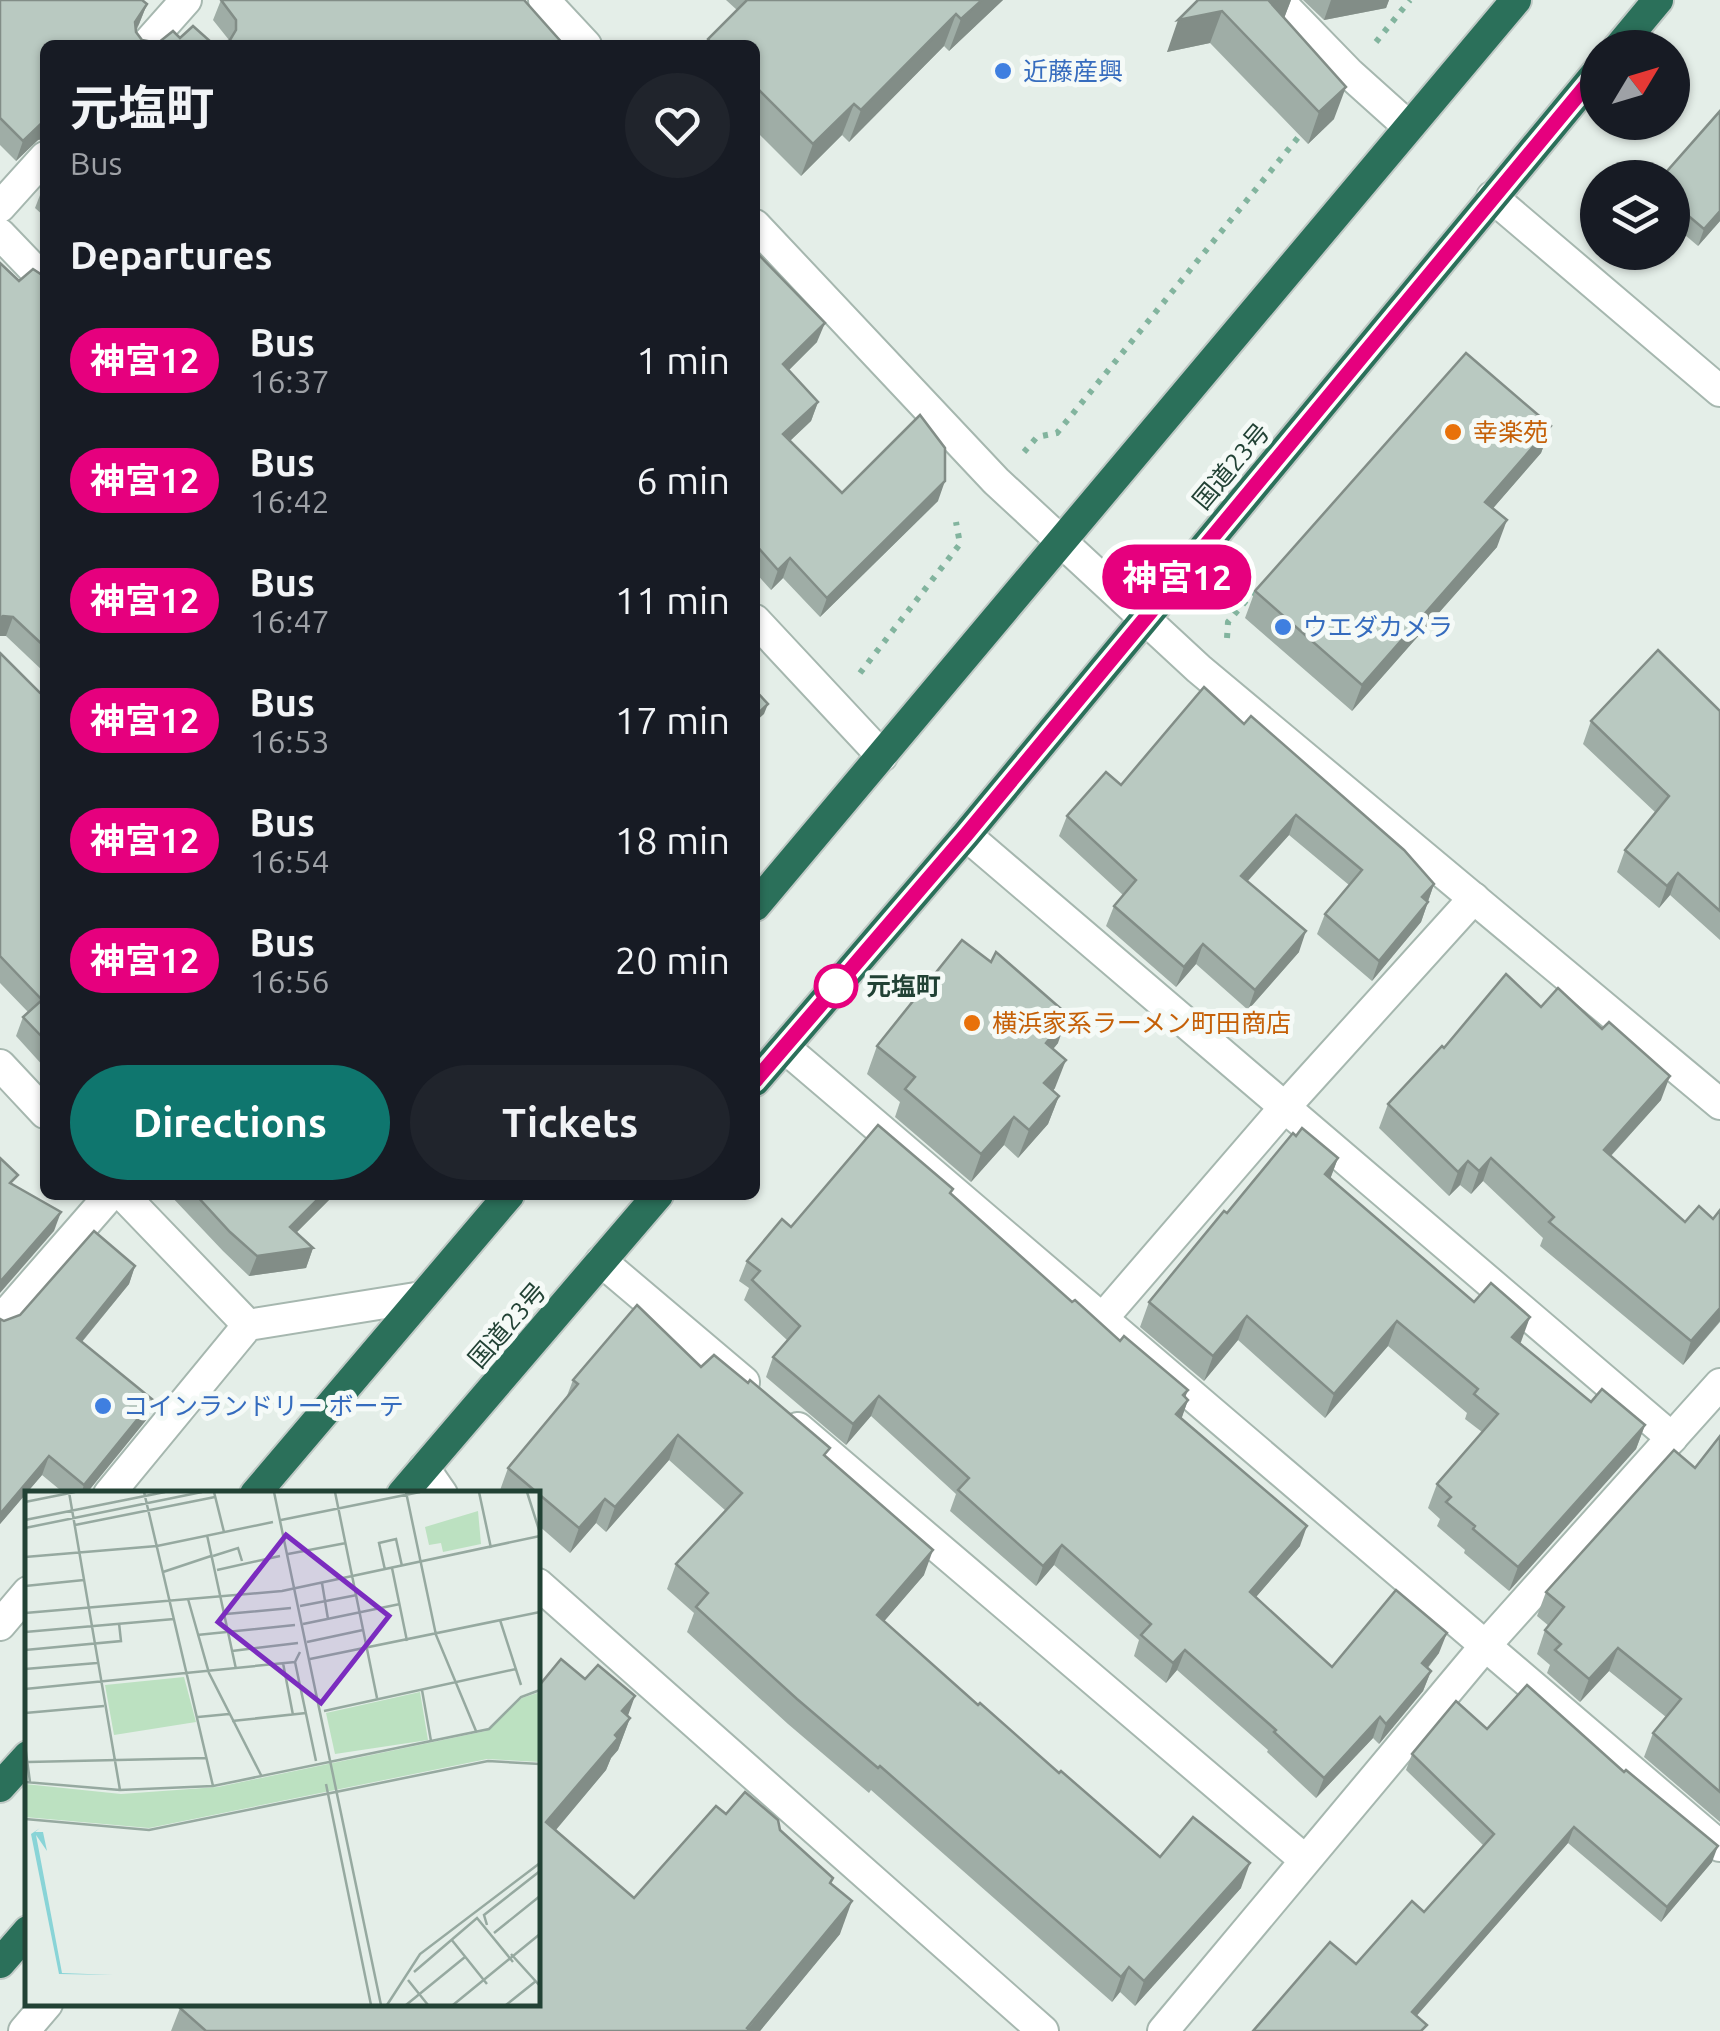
<!DOCTYPE html>
<html lang="en">
<head>
<meta charset="utf-8">
<style>
	:root { --surface:#171b24; --page:#20242c; --text:#f1f3f6; --muted:#9ea1a6; --accent:#0f766e }
	body { margin:0; font-family:Ubuntu,"Noto Sans JP",sans-serif; background:var(--page); color:var(--text); height:100vh; display:flex; flex-direction:column; font-size:38px; white-space:nowrap }
	* { box-sizing:border-box; margin:0 }
	p { font-size:32px; color:var(--muted) }
	.icon { flex:none; width:55px; height:55px; fill:none; stroke:currentColor; stroke-width:2; stroke-linecap:round; stroke-linejoin:round }
	.map { position:relative; flex:1; overflow:hidden }
	.details { position:absolute; left:40px; top:40px; width:720px; height:1160px; display:flex; flex-direction:column; background:var(--surface); border-radius:15px; box-shadow:0 2px 8px #0004 }
	.details>* { flex:none }
	.badge { padding:0 20px; border-radius:32px; font-size:35px; line-height:65px }
	.needle { width:65px; rotate:52deg }
	.controls { position:absolute; left:1580px; top:30px; display:grid; gap:20px }
	.controls a { display:grid; place-items:center; width:110px; height:110px; border-radius:50%; background:var(--surface); box-shadow:0 2px 8px #0004; font-size:50px }
	.map>.badge { position:absolute; translate:-50% -50%; box-shadow:0 0 0 5px #fff }
	h2 { padding:0 30px; font-size:38px; line-height:90px }
	.round { display:grid; place-items:center; flex:none; width:105px; height:105px; border-radius:52px; background:var(--page) }
	.headline { display:flex; align-items:center; justify-content:space-between; height:170px; padding:0 30px }
	h1 { font-size:48px; font-weight:700; line-height:75px }
	.button { display:flex; gap:20px; margin-top:auto; padding:20px 30px }
	.button a { flex:1; height:115px; border-radius:60px; background:var(--accent); color:#fff; font-size:40px; font-weight:700; line-height:115px; text-align:center }
	.button a+a { background:var(--page); color:var(--text) }
	ul { padding:0; list-style:none }
	li { display:flex; align-items:center; gap:30px; height:120px; padding:0 30px }
	li div { flex:1 }
	li b { display:block; font-size:38px }
	li em { font-style:normal }
	li .badge { min-width:110px; font-weight:700; text-align:center }
	.map>svg:first-child { display:block }
	.lines { fill:none; stroke-linecap:round; stroke-linejoin:round }
	.minor-casing { stroke:#a6b7af; stroke-width:34 }
	.highway-casing { stroke:#c1cac6; stroke-width:34 }
	.path { stroke:#82b49e; stroke-width:6; stroke-dasharray:5 8; stroke-linecap:butt }
	.minor { stroke:#fff; stroke-width:30 }
	.highway { stroke:#2b705a; stroke-width:30 }
	.wall { fill:#9fada6 }
	.shaded-wall { fill:#828d87 }
	.building { fill:#b9c9c1; stroke:#828d87; stroke-width:2.5 }
	.line-casing { stroke:#fff; stroke-width:22 }
	.line { stroke:#e6007e; stroke-width:15 }
	.shop-dot { fill:#3f7fe0; stroke:#f5faf7; stroke-width:4 }
	.food-dot { fill:#e8710a; stroke:#f5faf7; stroke-width:4 }
	.stop-dot { fill:#fff; stroke:#e6007e; stroke-width:5 }
	.labels { text-anchor:middle; stroke-width:10; stroke-linejoin:round; paint-order:stroke }
	.shop-label { font-size:25px; fill:#366cbe; stroke:#f5faf7; text-anchor:start }
	.food-label { font-size:25px; fill:#c56008; stroke:#f5faf7; text-anchor:start }
	.street-label { font-size:25px; fill:#224235; stroke:#f5faf7 }
	.stop-label { font-size:25px; font-weight:bold; fill:#224235; stroke:#f5faf7; text-anchor:start }
	.inset-road { fill:none; stroke:#96a9a0; stroke-width:2.5 }
	.view { fill:#7b2cbf; fill-opacity:0.15; stroke:#7b2cbf; stroke-width:5 }
	.inset-edge { fill:none; stroke:#224235; stroke-width:5 }
</style>
</head>
<body>
<div class="map">
<svg width="1720" height="2031" viewBox="0 0 1720 2031">
	<rect width="100%" height="100%" fill="#e4eee8"/>
	<g class="lines">
		<!-- minor casing -->
		<g class="minor-casing">
			<g id="minor">
				<polyline points="544,0 586,45"/>
				<polyline points="1278,0 1350,74 1409,127"/>
				<polyline points="146,45 186,0"/>
				<polyline points="1492,197 1720,391"/>
				<polyline points="0,207 45,157"/>
				<polyline points="755,225 996,481 1199,669 1720,1104"/>
				<polyline points="0,234 45,281"/>
				<polyline points="755,620 882,756"/>
				<polyline points="966,835 1672,1438"/>
				<polyline points="784,1047 1720,1846"/>
				<polyline points="0,1065 45,1113"/>
				<polyline points="123,1195 248,1325"/>
				<polyline points="601,1261 744,1382"/>
				<polyline points="1102,1319 1284,1108 1474,898"/>
				<polyline points="0,1321 110,1195"/>
				<polyline points="798,1428 1305,1860"/>
				<polyline points="424,1468 442,1494"/>
				<polyline points="109,1494 248,1325 422,1297"/>
				<polyline points="538,1584 1043,2031"/>
				<polyline points="0,1625 28,1592"/>
				<polyline points="24,2031 47,2004"/>
				<polyline points="1163,2031 1485,1646 1720,1384"/>
			</g>
		</g>
		<!-- highway casing -->
		<g class="highway-casing">
			<g id="highway">
				<polyline points="1618,48 1658,0"/>
				<polyline points="755,906 1516,0"/>
				<polyline points="755,1081 966,835 1598,71"/>
				<polyline points="255,1494 509,1195"/>
				<polyline points="402,1494 658,1195"/>
				<polyline points="0,1787 28,1756"/>
				<polyline points="0,1963 28,1931"/>
			</g>
		</g>
		<!-- path -->
		<g class="path">
			<polyline points="1376,42 1410,0"/>
			<polyline points="1024,452 1037,437 1057,433 1305,129"/>
			<polyline points="1227,638 1228,622 1255,590"/>
			<polyline points="860,673 960,544 956,522"/>
		</g>
		<!-- minor -->
		<use href="#minor" class="minor"/>
		<!-- highway -->
		<use href="#highway" class="highway"/>
	</g>
	<!-- wall -->
	<g class="wall">
		<polygon points="0,0 147,4 136,32 142,40 158,43 180,38 222,44 229,40 213,20 221,0 564,45 45,45 38,140 16,161 0,145"/>
		<polygon points="726,0 1003,0 949,51 944,46 849,142 842,135 801,176 755,130 755,45 706,45 708,39 737,10"/>
		<polygon points="1196,0 1291,0 1284,18 1334,119 1308,144 1210,43 1167,52 1197,1"/>
		<polygon points="1303,0 1389,0 1386,8 1324,20"/>
		<polygon points="1720,111 1720,221 1698,246 1672,224 1672,178"/>
		<polygon points="45,182 45,217 35,208"/>
		<polygon points="755,251 817,342 789,370 818,402 811,421 790,441 842,493 938,501 820,617 783,578 771,590 755,572"/>
		<polygon points="45,277 45,673 6,636 19,281"/>
		<polygon points="1551,426 1541,453 1493,508 1497,547 1352,711 1245,618 1255,591"/>
		<polygon points="0,653 40,693 45,695 45,1068 16,1036 23,1017 28,1012 0,983"/>
		<polygon points="1720,711 1720,940 1670,895 1659,908 1617,872 1625,850 1656,813 1583,744 1591,721"/>
		<polygon points="1244,724 1434,884 1421,922 1372,981 1317,934 1325,914 1349,885 1289,835 1248,881 1299,952 1248,1010 1196,964 1176,987 1106,926 1114,906 1123,895 1059,836 1067,816 1121,785"/>
		<polygon points="1541,1007 1661,1100 1611,1156 1685,1222 1713,1219 1720,1210 1720,1322 1683,1365 1540,1246 1543,1238 1483,1181 1471,1194 1460,1185 1449,1196 1379,1128 1388,1104 1444,1048"/>
		<polygon points="1058,1043 1053,1049 1055,1088 1053,1091 1059,1096 1048,1124 1018,1158 1004,1145 971,1182 895,1117 900,1102 867,1074 877,1046"/>
		<polygon points="1338,1158 1330,1179 1521,1342 1520,1343 1591,1402 1645,1425 1636,1449 1509,1591 1464,1553 1465,1550 1437,1526 1440,1519 1428,1508 1437,1484 1482,1432 1465,1419 1467,1413 1388,1346 1325,1418 1238,1340 1204,1381 1140,1327 1149,1302 1227,1213"/>
		<polygon points="170,1195 334,1195 296,1233 313,1248 306,1268 249,1276 223,1251"/>
		<polygon points="951,1195 1072,1302 1188,1400 1181,1419 1300,1546 1256,1597 1332,1667 1439,1653 1428,1668 1431,1671 1423,1691 1379,1744 1373,1738 1316,1798 1267,1752 1268,1750 1177,1670 1166,1683 1134,1656 1139,1640 1054,1565 1036,1586 950,1511 956,1494 871,1416 846,1445 766,1377 773,1357 787,1340 744,1300 749,1288 739,1281 747,1261 791,1227"/>
		<polygon points="135,1266 129,1284 82,1342 153,1400 147,1419 86,1494 65,1494 42,1475 0,1524 0,1319 4,1321 20,1315"/>
		<polygon points="701,1367 826,1457 924,1575 884,1621 978,1705 1160,1857 1241,1888 1135,2006 1120,1992 1112,2002 871,1790 869,1793 788,1724 687,1632 694,1613 667,1589 676,1564 726,1511 669,1460 606,1532 596,1523 570,1553 538,1525 538,1494 499,1493 508,1468 565,1401 573,1380"/>
		<polygon points="1720,1436 1720,1822 1644,1757 1653,1733 1666,1717 1609,1671 1580,1702 1547,1673 1550,1665 1537,1654 1545,1630 1549,1626 1537,1616 1546,1592 1695,1468"/>
		<polygon points="538,1687 630,1718 618,1750 611,1758 606,1770 556,1830 634,1898 726,1814 780,1830 831,1884 840,1934 760,2031 171,2031 180,2008 538,2004"/>
		<polygon points="1487,1729 1712,1862 1661,1922 1568,1843 1416,2016 1356,1964 1424,1912 1483,1845 1406,1770 1412,1754"/>
	</g>
	<!-- shaded-wall -->
	<g class="shaded-wall">
		<polygon points="982,0 1003,0 949,51 961,19"/>
		<polygon points="1278,0 1291,0 1280,29 1270,2"/>
		<polygon points="1331,0 1389,0 1386,8 1324,20"/>
		<polygon points="147,4 139,24 128,42 135,22"/>
		<polygon points="1222,11 1210,43 1167,52 1178,20"/>
		<polygon points="956,14 944,46 849,142 861,110"/>
		<polygon points="1346,87 1334,119 1308,144 1319,112"/>
		<polygon points="854,104 842,135 801,176 813,144"/>
		<polygon points="45,120 45,139 38,140 16,161 23,141"/>
		<polygon points="1720,211 1720,221 1698,246 1704,229"/>
		<polygon points="825,323 817,342 776,383 783,364"/>
		<polygon points="818,402 811,421 776,454 783,434"/>
		<polygon points="1551,426 1541,453 1476,528 1485,502"/>
		<polygon points="945,481 938,501 820,617 827,598"/>
		<polygon points="1507,520 1497,547 1352,711 1362,685"/>
		<polygon points="790,558 783,578 771,590 778,570"/>
		<polygon points="3,616 13,617 6,636 0,636 0,618"/>
		<polygon points="768,704 764,714 755,722 755,716"/>
		<polygon points="1296,815 1289,835 1234,896 1241,876"/>
		<polygon points="1678,873 1670,895 1659,908 1667,886"/>
		<polygon points="1434,884 1427,904 1422,897"/>
		<polygon points="1428,902 1421,922 1372,981 1379,961"/>
		<polygon points="1306,931 1299,952 1248,1010 1255,990"/>
		<polygon points="1203,944 1196,964 1176,987 1184,967"/>
		<polygon points="1068,1015 1058,1043 1035,1071 1046,1043"/>
		<polygon points="1066,1060 1055,1088 1034,1112 1044,1083"/>
		<polygon points="1670,1076 1661,1100 1595,1173 1604,1150"/>
		<polygon points="1059,1096 1048,1124 1018,1158 1029,1130"/>
		<polygon points="1014,1117 1004,1145 971,1182 981,1154"/>
		<polygon points="1338,1158 1329,1182 1325,1174"/>
		<polygon points="1491,1158 1483,1181 1471,1194 1479,1171"/>
		<polygon points="1468,1161 1460,1185 1449,1196 1458,1172"/>
		<polygon points="322,1195 334,1195 282,1247 290,1227"/>
		<polygon points="61,1212 54,1231 0,1293 0,1282"/>
		<polygon points="313,1248 306,1268 249,1276 257,1256"/>
		<polygon points="135,1266 129,1284 70,1356 77,1338"/>
		<polygon points="1720,1308 1720,1321 1683,1365 1691,1341"/>
		<polygon points="1247,1316 1238,1340 1204,1381 1213,1356"/>
		<polygon points="1530,1317 1521,1342 1503,1361 1512,1337"/>
		<polygon points="1397,1321 1388,1346 1325,1418 1334,1394"/>
		<polygon points="1188,1390 1181,1408 1188,1400 1181,1420 1168,1434 1183,1395"/>
		<polygon points="879,1396 871,1416 846,1445 853,1424"/>
		<polygon points="153,1400 147,1419 86,1494 81,1494 84,1485"/>
		<polygon points="1645,1425 1636,1449 1509,1591 1518,1567"/>
		<polygon points="678,1435 669,1460 606,1532 615,1507"/>
		<polygon points="49,1456 42,1475 0,1524 0,1514"/>
		<polygon points="605,1499 596,1523 570,1553 579,1528"/>
		<polygon points="1307,1526 1300,1546 1243,1612 1250,1592"/>
		<polygon points="1062,1545 1054,1565 1036,1586 1043,1566"/>
		<polygon points="933,1550 924,1575 868,1640 877,1615"/>
		<polygon points="1447,1633 1439,1653 1415,1683 1422,1663"/>
		<polygon points="1618,1648 1609,1671 1580,1702 1589,1679"/>
		<polygon points="1185,1650 1177,1670 1166,1683 1173,1663"/>
		<polygon points="1431,1671 1423,1691 1379,1744 1386,1724"/>
		<polygon points="635,1696 625,1724 630,1718 618,1750 611,1758 606,1770 538,1851 546,1822 622,1711"/>
		<polygon points="1380,1717 1373,1738 1316,1798 1324,1778"/>
		<polygon points="1574,1827 1568,1843 1406,2028 1412,2012"/>
		<polygon points="1718,1846 1712,1862 1661,1922 1667,1907"/>
		<polygon points="1250,1863 1241,1888 1135,2006 1144,1981"/>
		<polygon points="852,1901 840,1934 760,2031 746,2031"/>
		<polygon points="1129,1967 1120,1992 1112,2002 1121,1977"/>
	</g>
	<!-- building -->
	<g class="building">
		<polygon points="0,0 142,0 147,4 135,22 136,32 142,40 158,43 173,31 180,38 193,26 212,43 222,44 230,40 236,30 236,20 221,0 524,0 564,45 45,45 45,120 23,141 0,118"/>
		<polygon points="747,0 982,0 961,19 956,14 861,110 854,104 813,144 755,86 755,45 713,45 708,39"/>
		<polygon points="1198,0 1278,0 1270,2 1346,87 1319,112 1222,11 1178,20"/>
		<polygon points="1720,111 1720,211 1704,229 1672,202 1672,178 1661,178"/>
		<polygon points="755,251 825,323 783,364 818,402 783,434 842,493 920,415 945,448 945,481 827,598 790,558 778,570 755,544"/>
		<polygon points="0,263 19,281 33,269 45,277 45,647 13,617 3,616 0,618"/>
		<polygon points="1466,353 1551,426 1485,502 1507,520 1362,685 1255,591"/>
		<polygon points="1658,650 1720,711 1720,911 1678,873 1667,886 1625,850 1669,796 1591,721"/>
		<polygon points="0,653 40,693 45,695 45,1040 23,1017 42,1000 0,956"/>
		<polygon points="1204,687 1244,724 1251,716 1404,850 1434,884 1422,897 1428,902 1379,961 1325,914 1362,870 1296,815 1241,876 1306,931 1255,990 1203,944 1184,967 1114,906 1136,880 1067,816 1106,772 1121,785"/>
		<polygon points="755,690 768,704 755,716"/>
		<polygon points="962,940 991,962 996,952 1068,1015 1046,1043 1066,1060 1044,1083 1059,1096 1029,1130 1014,1117 981,1154 905,1089 915,1077 877,1046"/>
		<polygon points="1506,974 1541,1007 1558,988 1602,1029 1609,1022 1670,1076 1604,1150 1685,1222 1699,1206 1713,1219 1720,1210 1720,1308 1691,1341 1549,1222 1554,1217 1491,1158 1479,1171 1468,1161 1458,1172 1388,1104 1442,1046 1444,1048"/>
		<polygon points="878,1125 953,1189 950,1193 1072,1302 1075,1300 1120,1341 1124,1336 1188,1390 1183,1395 1188,1400 1176,1414 1307,1526 1250,1592 1332,1667 1396,1590 1447,1633 1422,1663 1431,1671 1386,1724 1380,1717 1324,1778 1274,1732 1276,1730 1185,1650 1173,1663 1141,1635 1151,1624 1062,1545 1043,1566 958,1490 969,1478 879,1396 853,1424 773,1357 800,1326 752,1280 760,1271 747,1261 782,1219 791,1227"/>
		<polygon points="1302,1128 1338,1158 1325,1174 1474,1302 1491,1283 1530,1317 1512,1337 1591,1402 1602,1389 1645,1425 1518,1567 1473,1529 1475,1526 1446,1502 1451,1497 1437,1484 1498,1414 1474,1394 1478,1389 1397,1321 1334,1394 1247,1316 1213,1356 1149,1302 1224,1211 1227,1213 1293,1133 1296,1136"/>
		<polygon points="0,1158 18,1175 10,1183 61,1212 0,1282"/>
		<polygon points="196,1195 322,1195 290,1227 313,1248 257,1256 230,1232"/>
		<polygon points="94,1231 135,1266 77,1338 153,1400 84,1485 49,1456 0,1514 0,1319 4,1321 20,1315"/>
		<polygon points="637,1305 701,1367 714,1355 748,1383 750,1380 830,1448 824,1455 933,1550 877,1615 978,1705 980,1703 1059,1773 1061,1771 1160,1857 1193,1817 1250,1863 1144,1981 1129,1967 1121,1977 880,1766 878,1768 797,1699 696,1607 708,1593 676,1564 742,1493 678,1435 615,1507 605,1499 579,1528 508,1468 578,1384 573,1380"/>
		<polygon points="1720,1436 1720,1792 1653,1733 1681,1699 1618,1648 1589,1679 1555,1650 1561,1644 1545,1630 1564,1607 1546,1592 1674,1450 1695,1468"/>
		<polygon points="561,1659 585,1679 598,1665 635,1696 622,1711 630,1718 615,1735 618,1738 546,1822 634,1898 716,1806 726,1814 745,1792 778,1820 780,1830 833,1878 830,1883 852,1901 747,2028 751,2031 206,2031 180,2008 184,2004 538,2004 538,1687"/>
		<polygon points="1527,1685 1624,1772 1626,1770 1718,1846 1667,1907 1574,1827 1412,2012 1427,2025 1421,2031 1253,2031 1330,1942 1356,1964 1412,1901 1424,1912 1494,1834 1412,1754 1456,1701 1487,1729"/>
	</g>
	<g class="lines">
		<!-- line casing -->
		<g class="line-casing">
			<polyline id="line" points="755,1081 966,835 1598,71"/>
		</g>
		<!-- line -->
		<use href="#line" class="line"/>
	</g>
	<!-- markers -->
	<g class="shop-dot">
		<circle cx="1003" cy="71" r="10"/>
		<circle cx="1283" cy="627" r="10"/>
		<circle cx="103" cy="1406" r="10"/>
	</g>
	<g class="food-dot">
		<circle cx="1453" cy="432" r="10"/>
		<circle cx="972" cy="1023" r="10"/>
	</g>
	<circle class="stop-dot" cx="836" cy="986" r="20"/>
	<g class="labels">
		<!-- shop labels -->
		<g class="shop-label">
			<text x="1023" y="80">近藤産興</text>
			<text x="1303" y="636">ウエダカメラ</text>
			<text x="123" y="1415">コインランドリー ボーテ</text>
		</g>
		<!-- food labels -->
		<g class="food-label">
			<text x="1473" y="441">幸楽苑</text>
			<text x="992" y="1032">横浜家系ラーメン町田商店</text>
		</g>
		<!-- street labels -->
		<g class="street-label">
			<text transform="translate(1231 466) rotate(-50)" y="9">国道23号</text>
			<text transform="translate(507 1325) rotate(-49)" y="9">国道23号</text>
		</g>
		<!-- stop labels -->
		<g class="stop-label">
			<text x="866" y="995">元塩町</text>
		</g>
	</g>
	<!-- overview -->
	<g transform="translate(25 1491)">
		<rect width="515" height="515" fill="#e4eee8"/>
		<path d="M453,20L456,53L418,61L416,52L404,54L400,36ZM159,186L171,231L89,244L80,194ZM395,201L403,249L310,263L301,222ZM515,201V271L462,268L124,337L0,326V293L96,303L193,296L461,240L497,207Z" fill="#bce1c1"/>
		<path d="M15,337L10,341H18L22,360L11,344L37,482L88,484L34,483L6,343Z" fill="#89d4d7"/>
		<path class="inset-road" d="M44,1L95,299M119,1L188,295M189,1L199,41M249,1L356,514M310,1L352,207M381,1L411,144L451,240M454,1L466,57M502,1L515,42M0,11L50,1M0,29L140,1M256,29L395,1M50,34L190,6M0,37L177,1M182,44L211,178M263,63L321,52M188,65L213,57L217,70M0,66L132,55L248,31M367,77L382,150M192,79L255,65M360,79L354,52L371,48L377,75M138,81L186,65M297,92L303,128M0,95L59,89M163,108L184,182L237,286M275,115L332,104M0,122L257,100L515,45M201,123L266,117M475,129L496,194M278,133L375,113M0,141L149,128M172,144L270,134M282,151L338,139M0,159L96,150L94,132M207,160L273,152M275,161L270,171L291,270M285,168L515,121M258,172L268,224M0,178L72,172M0,198L270,171M397,199L406,250M299,220L491,178M0,222L79,215M173,226L204,223M207,230L281,222M0,254L5,291M3,271L182,267M0,291L95,299L188,295L464,238L496,206L515,199M301,293L346,514M0,328L124,339L463,270L515,273M462,434L459,424L515,380M469,442L515,405M426,448L462,493M486,463L515,495M389,481L452,427L488,471M383,489L403,514M362,514L395,463L515,372M381,514L440,466M428,514L515,443M481,514L511,490"/>
		<path class="view" d="M261,44L364,125L296,212L193,131Z"/>
		<rect width="515" height="515" class="inset-edge"/>
	</g>
</svg>
<div class="controls">
<a><svg class="needle" viewBox="-14 -14 28 28"><path d="M0-13l5 13h-10z" fill="#e53935"/><path d="M0 13l5-13h-10z" fill="#9ea1a6"/></svg></a>
<a><svg class="icon" aria-label="layers" viewBox="0 0 24 24"><path d="M12 4l9 5-9 5-9-5zM3 14l9 5 9-5"/></svg></a>
</div>
<b class="badge" style="left:1177px;top:577px;background:#e6007e;color:#fff">神宮12</b>
<section class="details">
<div class="headline"><div><h1>元塩町</h1><p>Bus</p></div><a class="round"><svg class="icon" aria-label="heart" viewBox="0 0 24 24"><path d="M12 20l-8-8c-3-5 5-10 8-4 3-6 11-1 8 4z"/></svg></a></div>
<h2>Departures</h2>
<ul>
<li><span class="badge" style="background:#e6007e;color:#fff">神宮12</span><div><b>Bus</b><p>16:37</p></div><em>1 min</em></li>
<li><span class="badge" style="background:#e6007e;color:#fff">神宮12</span><div><b>Bus</b><p>16:42</p></div><em>6 min</em></li>
<li><span class="badge" style="background:#e6007e;color:#fff">神宮12</span><div><b>Bus</b><p>16:47</p></div><em>11 min</em></li>
<li><span class="badge" style="background:#e6007e;color:#fff">神宮12</span><div><b>Bus</b><p>16:53</p></div><em>17 min</em></li>
<li><span class="badge" style="background:#e6007e;color:#fff">神宮12</span><div><b>Bus</b><p>16:54</p></div><em>18 min</em></li>
<li><span class="badge" style="background:#e6007e;color:#fff">神宮12</span><div><b>Bus</b><p>16:56</p></div><em>20 min</em></li>
</ul>
<div class="button"><a>Directions</a><a>Tickets</a></div>
</section>
</div>
</body>
</html>
